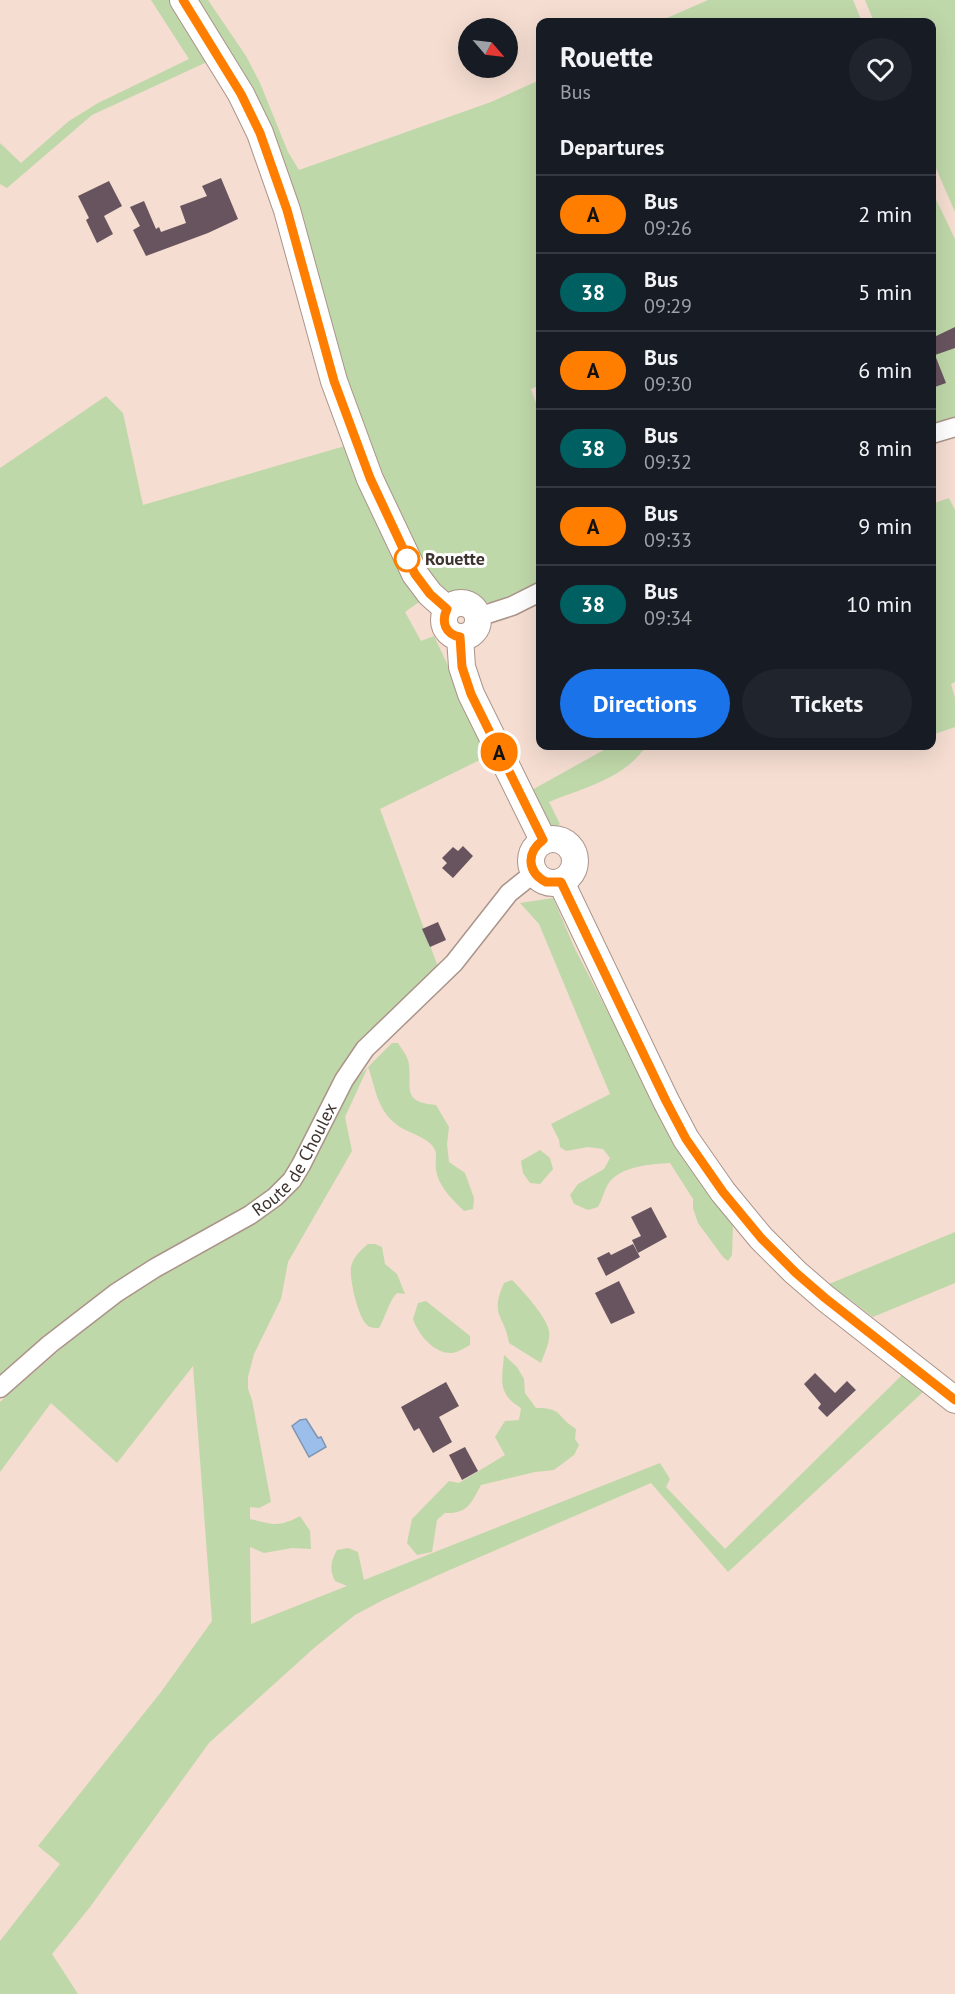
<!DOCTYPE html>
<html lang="en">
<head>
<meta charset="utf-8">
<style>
	:root { --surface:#171b24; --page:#20242c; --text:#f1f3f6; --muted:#9ea1a6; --line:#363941; --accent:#1a73e8 }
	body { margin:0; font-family:"PT Sans",sans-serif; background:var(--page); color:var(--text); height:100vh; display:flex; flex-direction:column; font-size:22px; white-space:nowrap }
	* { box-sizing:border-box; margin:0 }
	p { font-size:20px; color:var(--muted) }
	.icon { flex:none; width:33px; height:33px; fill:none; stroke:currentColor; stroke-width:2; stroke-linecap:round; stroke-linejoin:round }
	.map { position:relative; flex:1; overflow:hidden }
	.details { position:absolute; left:536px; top:18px; width:400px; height:732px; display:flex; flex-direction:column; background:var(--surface); border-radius:12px; box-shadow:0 6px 24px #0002 }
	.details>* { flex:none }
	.badge { padding:0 12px; border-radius:20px; font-size:21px; line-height:39px }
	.needle { width:39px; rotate:118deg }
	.controls { position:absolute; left:458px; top:18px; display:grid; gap:12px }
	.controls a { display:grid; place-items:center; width:60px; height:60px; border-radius:50%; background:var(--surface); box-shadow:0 6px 24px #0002; font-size:30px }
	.map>.badge { position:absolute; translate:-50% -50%; box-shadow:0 0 0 3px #fff }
	h2 { padding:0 24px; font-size:22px; line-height:54px }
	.round { display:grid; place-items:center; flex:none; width:63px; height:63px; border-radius:32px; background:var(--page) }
	.summary { display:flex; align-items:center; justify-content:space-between; height:102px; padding:0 24px }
	h1 { font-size:28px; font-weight:600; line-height:45px }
	.action { display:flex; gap:12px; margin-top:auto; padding:12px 24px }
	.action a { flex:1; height:69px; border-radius:36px; background:var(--accent); color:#fff; font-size:24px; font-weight:600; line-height:69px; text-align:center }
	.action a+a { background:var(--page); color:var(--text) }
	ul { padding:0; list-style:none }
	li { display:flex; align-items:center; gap:18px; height:78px; padding:0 24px; border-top:2px solid var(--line) }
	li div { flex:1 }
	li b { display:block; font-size:22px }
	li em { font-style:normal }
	li .badge { min-width:66px; font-weight:700; text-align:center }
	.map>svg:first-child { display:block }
	.green { fill:#bfd8a9 }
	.water { fill:#9bbfea; stroke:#7f95b2; stroke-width:1.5 }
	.building { fill:#68545f }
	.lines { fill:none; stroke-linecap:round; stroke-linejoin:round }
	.street-casing { stroke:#ab9489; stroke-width:21 }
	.secondary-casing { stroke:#ab9489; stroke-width:28 }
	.street { stroke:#fff; stroke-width:18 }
	.secondary { stroke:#fff; stroke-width:26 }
	.line-casing { stroke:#fff; stroke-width:14 }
	.line { stroke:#ff7e00; stroke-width:9 }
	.stop-dot { fill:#fff; stroke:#ff7e00; stroke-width:3 }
	.labels { text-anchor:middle; stroke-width:6; stroke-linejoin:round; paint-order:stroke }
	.stop-label { font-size:18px; font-weight:bold; fill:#3d332f; stroke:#fff; text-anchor:start }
	.street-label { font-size:18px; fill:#3d332f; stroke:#fff }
</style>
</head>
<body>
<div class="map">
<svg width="955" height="1994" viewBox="0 0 955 1994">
	<rect width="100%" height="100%" fill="#f5ddd1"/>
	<!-- green -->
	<g class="green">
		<polygon points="151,0 173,0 207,62 92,115 7,188 0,184 0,143 21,163 69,121 98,103 189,59"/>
		<polygon points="193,0 208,0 246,56 260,83 288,152 299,170 491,102 540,80 540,385 531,389 540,414 540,581 496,602 482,602 449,593 439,588 404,533 331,343"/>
		<polygon points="708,0 853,0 862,22 658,22"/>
		<polygon points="865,0 955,0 955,212 932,159 932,22 874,22"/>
		<polygon points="932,191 955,239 955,418 932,425"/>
		<path d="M106,396L123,413L143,505L345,446L419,602L405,612L421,641L434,636L490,755L380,809L438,967C409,995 363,1031 342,1066C316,1108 304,1163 264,1195C225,1220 184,1239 145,1263C93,1295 46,1337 0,1376V468Z"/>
		<polygon points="949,498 955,510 955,682 951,684 955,698 955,727 932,735 932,504"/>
		<path d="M611,746H646C624,779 585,787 549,802L560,824L552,829L530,791Z"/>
		<path d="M553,898L575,949L650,1093L733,1222L732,1255L728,1261L723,1257L698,1223L693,1208V1199L670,1163C651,1164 620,1166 608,1184C604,1191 602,1200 598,1207L588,1210L574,1204L570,1195L578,1184L604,1169L610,1158L603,1149L588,1147L566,1151L560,1147L559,1140L551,1124L610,1094L539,924L520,903Z"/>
		<path d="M392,1043H398C401,1048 406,1054 408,1060C414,1085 398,1102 436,1105L449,1127L447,1144L449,1162L465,1173L474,1198L473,1209L464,1211C452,1199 438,1186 436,1169C435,1163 437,1155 435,1150C430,1137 406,1133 396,1124C377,1110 375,1086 368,1067L345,1117L352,1151L288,1262L281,1299L254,1354L248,1377V1389L252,1400L271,1502L259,1508L250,1507V1519C273,1524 278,1528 300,1516L310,1531L311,1549L292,1548L264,1553L250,1547L251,1624L347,1586L335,1581C329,1569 331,1561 337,1550L348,1548L358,1552L364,1580L660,1463L670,1479L666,1487L725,1549L902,1375L916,1384L923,1392L728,1572L651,1483L445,1572L383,1600L355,1615L314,1648L209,1743L90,1907L52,1954L78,1994H0V1941L60,1864L38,1846L161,1692L212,1621L193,1366L117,1463L51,1403L0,1472V1402L111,1305L306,1174L354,1081Z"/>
		<polygon points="540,1150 550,1158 553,1169 540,1184 530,1183 523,1173 521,1161"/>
		<polygon points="955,1232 955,1283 873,1317 829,1284"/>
		<path d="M368,1244H375L382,1247L385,1264L397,1274L405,1294L397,1293C390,1299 385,1318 379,1328C374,1328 369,1328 366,1324C358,1316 349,1278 351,1267C353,1257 361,1250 368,1244Z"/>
		<path d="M512,1280C522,1290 547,1317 549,1331C551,1341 544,1354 541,1363L509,1343C505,1315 489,1316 504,1283Z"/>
		<path d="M426,1301L470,1336V1345C464,1348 459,1352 452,1353C434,1354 418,1334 413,1319L418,1303Z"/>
		<path d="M504,1355L517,1367L524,1379L525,1393L536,1408C564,1408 555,1416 576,1429L575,1439L579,1445L574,1455L554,1470L535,1472L481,1485C471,1503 468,1514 445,1513L437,1520L432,1552L417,1555L407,1543L412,1519L449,1481L459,1483L505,1455L495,1437L505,1421L519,1420L521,1408C497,1393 502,1381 504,1355Z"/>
	</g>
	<!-- water -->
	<polygon class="water" points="306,1419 318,1438 321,1437 326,1447 309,1457 292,1426 300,1420"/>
	<!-- building -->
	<g class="building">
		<polygon points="221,178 238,219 208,233 146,256 133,230 140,226 130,207 144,201 156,229 159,227 161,232 186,223 180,206 207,196 202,186"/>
		<polygon points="109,181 122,206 104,216 113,234 97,243 86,220 89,218 78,196"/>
		<polygon points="955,327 955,348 935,355 946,383 932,388 932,338"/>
		<polygon points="463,846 473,856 453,878 442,868 447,863 442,858 453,847 458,851"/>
		<polygon points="438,922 446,940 430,947 422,929"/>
		<polygon points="651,1207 667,1237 638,1253 632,1240 641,1236 631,1217"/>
		<polygon points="633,1244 640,1257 606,1276 597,1258 609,1252 611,1255"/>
		<polygon points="619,1281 635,1313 611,1324 595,1293"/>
		<polygon points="815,1373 835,1393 847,1381 856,1390 827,1417 818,1408 821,1404 804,1384"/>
		<polygon points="446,1382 459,1406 439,1417 452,1442 433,1453 419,1428 414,1431 401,1407"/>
		<polygon points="465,1447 478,1471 462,1480 449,1455"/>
	</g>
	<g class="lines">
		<!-- street casing -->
		<g class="street-casing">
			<g id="street">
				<polyline points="932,434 955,427"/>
				<polyline points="478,617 512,606 540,592"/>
				<path id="s1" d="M0,1388L50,1344L116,1293L155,1268L250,1215L275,1197L292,1180L301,1165L344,1080L365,1049L454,963L509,893L534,873"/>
			</g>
		</g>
		<!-- secondary casing -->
		<g class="secondary-casing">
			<g id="secondary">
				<polyline points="183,0 241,94 260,133 287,210 334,381 370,479 415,574 430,594 447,609"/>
				<circle cx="461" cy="620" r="17"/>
				<polyline points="460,637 462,667 471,694 543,840"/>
				<circle cx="553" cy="861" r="22"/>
				<polyline points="561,882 666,1101 686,1139 723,1192 761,1238 795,1272 825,1298 955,1400"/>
			</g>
		</g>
		<!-- street -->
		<use href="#street" class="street"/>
		<!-- secondary -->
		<use href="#secondary" class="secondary"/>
	</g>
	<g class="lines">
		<!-- line casing -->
		<g class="line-casing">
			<path id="line" d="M183,0L241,94L260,133L287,210L334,381L370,478L415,574L430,594L447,609C441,622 445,634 460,637L462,667L471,694L543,840C526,853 527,872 546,882H561L666,1101L686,1139L723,1192L761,1238L795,1272L825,1298L955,1400"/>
		</g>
		<!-- line -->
		<use href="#line" class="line"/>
	</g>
	<!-- markers -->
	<circle class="stop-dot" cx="407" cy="559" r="12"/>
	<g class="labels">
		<!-- stop labels -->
		<g class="stop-label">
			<text x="425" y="565">Rouette</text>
		</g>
		<!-- street labels -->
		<g class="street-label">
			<text dy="6" stroke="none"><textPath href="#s1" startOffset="378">Route de Choulex</textPath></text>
		</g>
	</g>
</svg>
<div class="controls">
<a><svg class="needle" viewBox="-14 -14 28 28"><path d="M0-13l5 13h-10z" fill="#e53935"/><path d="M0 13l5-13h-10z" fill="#9ea1a6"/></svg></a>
</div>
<b class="badge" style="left:499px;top:752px;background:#ff7e00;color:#111">A</b>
<section class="details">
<div class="summary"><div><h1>Rouette</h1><p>Bus</p></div><a class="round"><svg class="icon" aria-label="heart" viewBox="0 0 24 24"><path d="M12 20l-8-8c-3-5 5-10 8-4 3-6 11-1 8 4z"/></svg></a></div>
<h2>Departures</h2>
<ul>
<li><span class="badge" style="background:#ff7e00;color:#111">A</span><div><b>Bus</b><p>09:26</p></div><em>2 min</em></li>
<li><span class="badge" style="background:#005f61;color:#fff">38</span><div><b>Bus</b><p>09:29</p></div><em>5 min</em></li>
<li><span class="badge" style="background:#ff7e00;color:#111">A</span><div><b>Bus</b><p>09:30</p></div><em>6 min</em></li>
<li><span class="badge" style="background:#005f61;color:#fff">38</span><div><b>Bus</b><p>09:32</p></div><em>8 min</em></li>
<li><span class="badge" style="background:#ff7e00;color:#111">A</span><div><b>Bus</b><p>09:33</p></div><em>9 min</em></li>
<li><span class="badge" style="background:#005f61;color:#fff">38</span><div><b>Bus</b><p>09:34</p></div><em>10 min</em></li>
</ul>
<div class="action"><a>Directions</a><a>Tickets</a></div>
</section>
</div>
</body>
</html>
